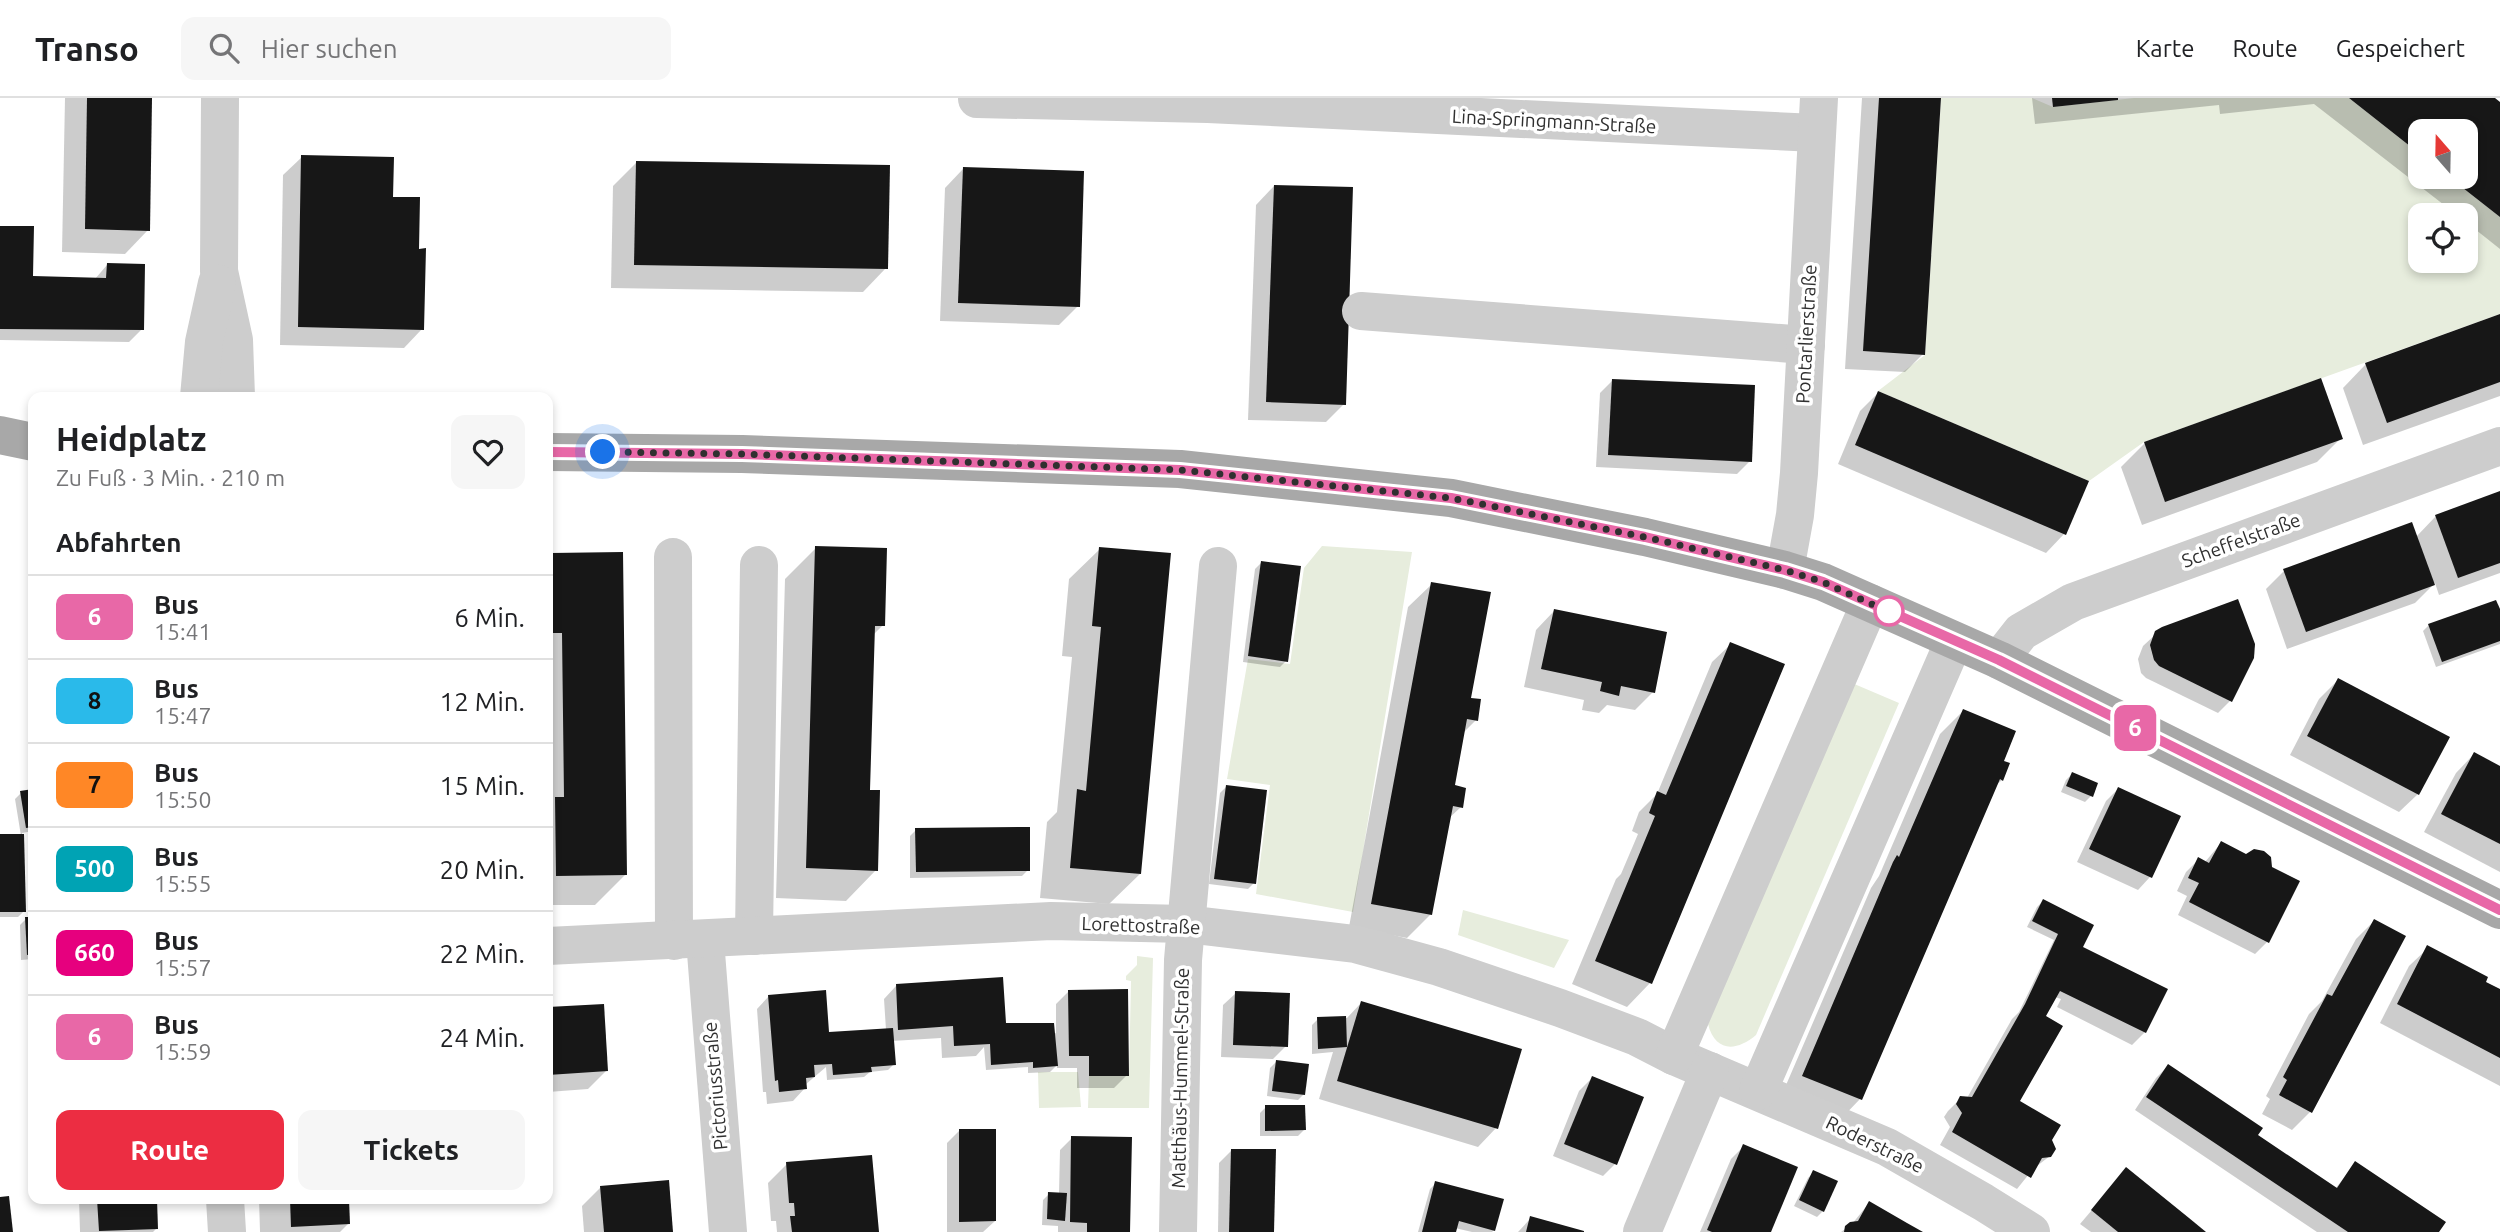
<!DOCTYPE html>
<html lang="de">
<head>
<meta charset="utf-8">
<style>
	:root { --surface:#fff; --page:#f6f6f6; --text:#202124; --muted:#757577; --line:#e0e0e0; --accent:#ec2d42 }
	body { margin:0; font-family:Ubuntu,sans-serif; background:var(--page); color:var(--text); height:100vh; display:flex; flex-direction:column; font-size:26px; white-space:nowrap }
	* { box-sizing:border-box; margin:0 }
	p { font-size:23px; color:var(--muted) }
	.icon { flex:none; width:38px; height:38px; fill:none; stroke:currentColor; stroke-width:2; stroke-linecap:round; stroke-linejoin:round }
	.map { position:relative; flex:1; overflow:hidden }
	.sheet { position:absolute; left:28px; top:294px; width:525px; height:812px; display:flex; flex-direction:column; background:var(--surface); border-radius:14px; box-shadow:0 4px 10px #0003 }
	.sheet>* { flex:none }
	.badge { padding:0 14px; border-radius:10px; font-size:24px; line-height:46px }
	.needle { width:46px; rotate:340deg }
	.controls { position:absolute; left:2408px; top:21px; display:grid; gap:14px }
	.controls a { display:grid; place-items:center; width:70px; height:70px; border-radius:14px; background:var(--surface); box-shadow:0 4px 10px #0003; font-size:35px }
	.you { position:absolute; width:35px; height:35px; margin:-18px; border:5px solid #fff; border-radius:50%; background:#1a73e8; box-shadow:0 0 0 10px #1a73e833 }
	.map>.badge { position:absolute; translate:-50% -50%; box-shadow:0 0 0 4px #fff }
	h2 { padding:0 28px; font-size:26px; line-height:63px }
	.round { display:grid; place-items:center; flex:none; width:74px; height:74px; border-radius:14px; background:var(--page) }
	.headline { display:flex; align-items:center; justify-content:space-between; height:119px; padding:0 28px }
	h1 { font-size:33px; font-weight:700; line-height:52px }
	.action { display:flex; gap:14px; margin-top:auto; padding:14px 28px }
	.action a { flex:1; height:80px; border-radius:14px; background:var(--accent); color:#fff; font-size:28px; font-weight:700; line-height:80px; text-align:center }
	.action a+a { background:var(--page); color:var(--text) }
	ul { padding:0; list-style:none }
	li { display:flex; align-items:center; gap:21px; height:84px; padding:0 28px; border-top:2px solid var(--line) }
	li div { flex:1 }
	li b { display:block; font-size:26px }
	li em { font-style:normal }
	li .badge { min-width:77px; font-weight:700; text-align:center }
	header { display:flex; align-items:center; gap:42px; box-sizing:border-box; height:98px; padding:0 35px; background:var(--surface); border-bottom:2px solid var(--line) }
	header strong { font-size:33px }
	nav { display:flex; gap:38px; margin-inline-start:auto; font-size:24px }
	.search { width:490px; height:63px; background:var(--page); display:flex; align-items:center; gap:18px; box-sizing:border-box; padding:0 24px; border-radius:14px; color:var(--muted); font-size:26px }
	.map>svg:first-child { display:block }
	.green { fill:#e7eddd; fill-rule:evenodd }
	.shadow { fill:#0003; fill-rule:evenodd }
	.building { fill:#171717 }
	.lines { fill:none; stroke-linecap:round; stroke-linejoin:round }
	.minor { stroke:#cdcdcd; stroke-width:38 }
	.major { stroke:#a8a8a8; stroke-width:38 }
	.line-casing { stroke:#fff; stroke-width:16 }
	.line { stroke:#e868a7; stroke-width:10 }
	.walk { stroke:#303030; stroke-width:7; stroke-dasharray:0 12.6 }
	.stop-dot { fill:#fff; stroke:#e868a7; stroke-width:3.5 }
	.labels { text-anchor:middle; stroke-width:7; stroke-linejoin:round; paint-order:stroke }
	.street-label { font-size:19px; fill:#303030; stroke:#fff }
</style>
</head>
<body>
<header>
<strong>Transo</strong>
<div class="search"><svg class="icon" aria-label="search" viewBox="0 0 24 24"><circle cx="10" cy="10" r="6"/><path d="M15 15l6 6"/></svg>Hier suchen</div>
<nav><a>Karte</a><a>Route</a><a>Gespeichert</a></nav>
</header>
<div class="map">
<svg width="2500" height="1134" viewBox="0 0 2500 1134">
	<rect width="100%" height="100%" fill="#fff"/>
	<!-- green -->
	<g class="green">
		<path d="M1941,0H2032L2053,9L2134,0H2349L2420,56V79H2449L2500,119V216L2144,344L2089,383L1878,293L1925,257ZM2420,117H2466V163H2420Z"/>
		<polygon points="1322,448 1412,454 1353,814 1256,796 1270,687 1227,681 1248,561 1290,566 1304,470"/>
		<path d="M1852,585L1899,605L1756,937C1736,954 1715,954 1708,926Z"/>
		<polygon points="1463,812 1569,842 1554,870 1458,837"/>
		<polygon points="1137,858 1153,860 1149,1010 1088,1010 1089,978 1129,978 1131,883 1126,882 1126,878 1137,867"/>
		<polygon points="1038,974 1078,974 1081,1009 1039,1010"/>
	</g>
	<!-- shadow -->
	<g class="shadow">
		<polygon points="65,0 151,0 148,132 125,156 62,154"/>
		<polygon points="1862,0 1939,0 1923,256 1905,274 1845,271"/>
		<path d="M2032,0H2492L2500,6V151L2466,124V117H2457L2314,6L2220,16L2219,7L2035,26ZM2420,33H2466V79H2420Z"/>
		<polygon points="302,59 392,100 417,152 422,231 404,250 280,247 283,77"/>
		<polygon points="636,65 886,170 863,194 611,190 613,88"/>
		<polygon points="963,71 1078,208 1059,227 940,223 945,90"/>
		<polygon points="1274,88 1344,306 1326,324 1248,322 1256,107"/>
		<polygon points="0,130 31,180 95,181 107,167 142,231 129,244 0,242"/>
		<polygon points="2500,217 2500,298 2363,347 2343,290 2366,266"/>
		<polygon points="1612,283 1750,363 1737,376 1596,369 1600,295"/>
		<polygon points="1878,295 2064,436 2046,455 1838,366 1860,313"/>
		<polygon points="2341,340 2317,364 2142,427 2121,369 2145,345"/>
		<polygon points="2500,395 2500,475 2439,497 2435,485 2415,505 2287,551 2266,491 2284,473 2416,439 2436,418"/>
		<polygon points="816,450 883,527 873,537 869,694 876,772 846,803 776,800 785,481"/>
		<polygon points="1100,451 1140,776 1109,806 1040,800 1047,724 1057,714 1072,559 1062,558 1069,481"/>
		<polygon points="552,457 626,776 595,807 548,807 548,461"/>
		<polygon points="1261,465 1286,563 1280,569 1243,564 1255,471"/>
		<polygon points="1432,486 1476,622 1463,635 1453,689 1461,709 1448,721 1431,816 1407,840 1349,829 1408,509"/>
		<polygon points="1554,513 1653,594 1635,612 1607,607 1599,615 1582,612 1584,602 1524,589 1536,532"/>
		<polygon points="2500,517 2500,546 2436,569 2423,533 2429,527"/>
		<polygon points="2157,535 2231,602 2218,615 2146,580 2141,575 2138,561 2143,548"/>
		<polygon points="1731,546 1783,567 1650,885 1627,909 1572,886 1616,781 1621,776 1638,736 1632,733 1639,714 1657,696 1712,564"/>
		<polygon points="2338,582 2418,696 2399,714 2290,657 2319,601"/>
		<polygon points="1963,613 2002,664 2002,682 1994,689 1860,1001 1837,1025 1780,1001 1871,790 1879,778 1940,636"/>
		<polygon points="2474,656 2500,670 2500,774 2424,734 2456,675"/>
		<polygon points="2072,676 2091,698 2085,704 2061,694 2066,682"/>
		<polygon points="1226,689 1254,785 1248,791 1209,786 1220,695"/>
		<polygon points="2118,691 2179,719 2150,779 2138,792 2077,764 2106,703"/>
		<polygon points="33,693 33,733 22,735 24,813 18,819 0,819 0,738 21,738 15,701 21,695"/>
		<polygon points="916,732 1028,772 1022,778 910,780 910,738"/>
		<polygon points="2221,745 2267,844 2255,856 2178,817 2187,798 2177,793 2186,774 2199,761 2205,764"/>
		<polygon points="2043,803 2145,934 2132,947 2057,909 2061,901 2055,899 2044,919 2017,1004 2050,1042 2050,1058 2033,1071 2017,1091 1940,1047 1950,1029 1944,1019 1948,1013 1961,1000 1967,1000 2012,921 2019,914 2054,842 2027,829 2037,809"/>
		<polygon points="33,820 33,861 21,862 20,827 26,821"/>
		<polygon points="2374,823 2310,1014 2292,1032 2262,1016 2270,1001 2266,998 2309,916 2322,903 2356,841"/>
		<polygon points="2428,850 2500,893 2500,988 2380,925 2409,868"/>
		<polygon points="896,888 1000,928 1053,936 1056,935 1056,906 1069,893 1127,977 1114,990 1077,990 1077,970 1057,970 1057,967 1050,974 1028,975 1028,969 986,972 984,949 976,958 942,960 941,940 892,943 894,966 888,972 870,974 864,979 827,982 826,969 805,987 805,990 793,1003 767,1006 766,994 763,994 757,911 769,898 828,935 886,932 884,901"/>
		<polygon points="1236,895 1286,948 1273,961 1221,959 1223,907"/>
		<polygon points="1361,905 1496,1030 1478,1049 1319,1001 1333,954 1312,956 1312,927 1318,921 1347,920"/>
		<polygon points="602,907 606,973 588,991 548,994 548,911"/>
		<polygon points="1276,964 1304,996 1298,1002 1267,998 1270,970"/>
		<polygon points="2168,968 2256,1038 2335,1091 2355,1066 2437,1134 2317,1134 2135,1012 2156,980"/>
		<polygon points="1592,980 1615,1066 1603,1078 1553,1058 1579,993"/>
		<polygon points="1266,1009 1304,1032 1298,1038 1260,1038 1260,1015"/>
		<polygon points="959,1033 995,1123 983,1134 947,1134 947,1045"/>
		<polygon points="1072,1040 1128,1134 1058,1134 1058,1128 1042,1127 1043,1102 1049,1096 1059,1096 1060,1052"/>
		<polygon points="1744,1048 1769,1134 1700,1134 1731,1061"/>
		<polygon points="1232,1052 1273,1134 1218,1134 1219,1065"/>
		<polygon points="787,1066 877,1134 777,1134 776,1123 771,1123 768,1085"/>
		<polygon points="2126,1072 2203,1134 2091,1134 2080,1126"/>
		<polygon points="1814,1074 1823,1113 1817,1119 1794,1108 1808,1080"/>
		<polygon points="1436,1085 1494,1132 1492,1134 1472,1134 1455,1130 1454,1134 1418,1134 1430,1091"/>
		<polygon points="601,1089 671,1134 584,1134 582,1108"/>
		<polygon points="79,1101 155,1101 156,1131 153,1134 80,1134"/>
		<polygon points="259,1101 347,1101 348,1126 340,1134 260,1134"/>
		<polygon points="1869,1105 1919,1134 1841,1134 1852,1126"/>
		<polygon points="1531,1120 1580,1134 1518,1134"/>
	</g>
	<!-- building -->
	<g class="building">
		<polygon points="87,0 152,0 150,133 85,131"/>
		<polygon points="1879,0 1941,0 1925,257 1863,253"/>
		<polygon points="2052,0 2118,0 2118,2 2053,9"/>
		<polygon points="2349,0 2495,0 2500,4 2500,119 2449,79 2466,79 2466,33 2420,33 2420,56"/>
		<polygon points="301,57 394,59 393,99 420,99 419,151 426,150 424,232 298,229"/>
		<polygon points="636,63 890,67 888,171 634,167"/>
		<polygon points="963,69 1084,73 1080,209 958,205"/>
		<polygon points="1274,87 1353,89 1346,307 1266,304"/>
		<polygon points="0,128 34,128 33,178 106,180 107,165 145,166 144,232 0,231"/>
		<polygon points="2500,216 2500,284 2387,325 2365,265"/>
		<polygon points="2321,280 2343,341 2165,404 2144,344"/>
		<polygon points="1612,281 1755,287 1752,364 1608,357"/>
		<polygon points="1878,293 2089,383 2066,437 1855,347"/>
		<polygon points="2500,393 2500,465 2458,480 2435,417"/>
		<polygon points="2412,424 2435,487 2306,534 2283,471"/>
		<polygon points="815,448 887,450 885,528 875,528 870,692 880,692 878,773 806,770"/>
		<polygon points="1099,449 1171,455 1141,776 1070,770 1077,691 1086,693 1101,529 1092,528"/>
		<polygon points="623,454 627,777 556,778 555,699 564,699 562,535 552,535 551,455"/>
		<polygon points="1261,463 1301,468 1288,564 1248,558"/>
		<polygon points="1431,484 1491,494 1471,600 1481,601 1478,623 1467,621 1455,687 1466,690 1463,710 1453,708 1432,817 1371,806"/>
		<polygon points="2238,501 2255,546 2254,560 2232,604 2159,568 2154,562 2150,547 2155,533 2162,529"/>
		<polygon points="2496,502 2500,511 2500,543 2442,564 2428,526"/>
		<polygon points="1554,511 1667,534 1655,595 1621,588 1619,598 1600,593 1602,584 1541,571"/>
		<polygon points="1730,544 1785,566 1652,886 1595,863 1655,718 1649,715 1657,693 1666,697"/>
		<polygon points="2338,580 2450,639 2419,697 2307,638"/>
		<polygon points="1963,611 2016,633 2004,663 2010,665 2003,683 2000,681 1862,1002 1802,978 1893,764 1897,757 1899,759"/>
		<polygon points="2474,654 2500,668 2500,746 2441,716"/>
		<polygon points="2072,674 2098,685 2093,699 2066,688"/>
		<polygon points="1226,687 1267,692 1256,786 1214,781"/>
		<polygon points="2118,689 2181,718 2152,780 2089,751"/>
		<polygon points="33,691 33,729 26,730 20,693"/>
		<polygon points="1030,729 1030,773 916,774 915,730"/>
		<polygon points="0,736 24,736 26,814 0,814"/>
		<polygon points="2221,743 2246,756 2254,751 2264,753 2271,759 2272,769 2300,783 2269,845 2189,804 2199,785 2188,780 2198,759 2209,765"/>
		<polygon points="2043,801 2094,827 2083,849 2168,891 2146,935 2060,893 2046,918 2063,928 2020,1003 2061,1027 2052,1042 2056,1051 2051,1059 2042,1060 2031,1080 1952,1034 1962,1015 1956,1006 1960,998 1972,999 2025,906 2058,836 2032,823"/>
		<polygon points="25,819 33,819 33,856 27,857"/>
		<polygon points="2374,821 2406,838 2312,1015 2279,997 2287,982 2283,979 2327,896 2332,898"/>
		<polygon points="2427,847 2488,879 2486,884 2500,891 2500,960 2397,906"/>
		<polygon points="1003,879 1006,925 1054,925 1058,968 1033,970 1033,964 991,967 990,946 954,948 953,928 898,932 896,886"/>
		<polygon points="1128,891 1129,978 1089,978 1089,958 1069,958 1068,892"/>
		<polygon points="826,892 829,934 893,930 896,967 871,969 872,974 833,977 832,966 814,967 815,979 806,980 807,991 779,994 778,982 775,983 768,897"/>
		<polygon points="1235,893 1290,895 1288,949 1233,947"/>
		<polygon points="1361,903 1522,951 1498,1031 1337,983"/>
		<polygon points="604,906 608,973 548,977 548,909"/>
		<polygon points="1346,918 1347,949 1318,951 1317,919"/>
		<polygon points="1276,962 1309,966 1305,997 1272,993"/>
		<polygon points="2168,966 2263,1030 2258,1037 2337,1090 2355,1063 2446,1124 2439,1134 2348,1134 2146,999"/>
		<polygon points="1592,978 1644,999 1617,1067 1564,1046"/>
		<polygon points="1265,1007 1305,1007 1306,1032 1265,1033"/>
		<polygon points="959,1031 996,1031 996,1123 959,1124"/>
		<polygon points="1071,1038 1132,1039 1130,1134 1087,1134 1087,1125 1070,1124"/>
		<polygon points="1743,1046 1798,1069 1771,1134 1712,1134 1707,1132"/>
		<polygon points="1231,1051 1276,1051 1274,1134 1229,1134"/>
		<polygon points="872,1057 879,1134 792,1134 790,1118 795,1118 794,1105 789,1105 786,1064"/>
		<polygon points="2126,1069 2189,1120 2206,1134 2118,1134 2091,1112"/>
		<polygon points="1813,1072 1838,1083 1824,1114 1799,1102"/>
		<polygon points="669,1082 673,1134 604,1134 600,1088"/>
		<polygon points="1435,1083 1504,1101 1495,1133 1459,1123 1456,1134 1422,1134"/>
		<polygon points="1048,1094 1067,1095 1065,1123 1047,1121"/>
		<polygon points="9,1098 13,1134 0,1134 0,1099"/>
		<polygon points="97,1101 157,1101 158,1131 99,1133"/>
		<polygon points="290,1101 349,1101 350,1126 291,1129"/>
		<polygon points="1869,1103 1907,1125 1923,1134 1844,1134 1845,1128 1850,1124 1858,1123"/>
		<polygon points="1530,1118 1584,1133 1584,1134 1526,1134"/>
	</g>
	<g class="lines">
		<!-- minor -->
		<g class="minor">
			<polyline points="220,0 219,173 234,242 236,299"/>
			<polyline points="977,1 1208,6 1816,35"/>
			<polyline points="1361,213 1806,247"/>
			<polyline points="199,299 204,244 217,185"/>
			<polyline points="673,459 674,843"/>
			<polyline points="1785,472 1795,417 1799,375 1819,0"/>
			<polyline points="1999,562 2021,534 2073,504 2500,348"/>
			<polyline points="754,838 759,467"/>
			<polyline points="705,842 728,1134"/>
			<polyline points="548,848 1051,823 1186,826 1355,846 1439,869 1560,910 1637,939 1674,958 1887,1049 1983,1104 2031,1134"/>
			<polyline points="1674,958 1870,505"/>
			<polyline points="1758,993 1954,543"/>
			<polyline points="225,1101 227,1134"/>
			<polyline points="1178,1134 1183,862 1218,468"/>
			<polyline points="1642,1134 1710,973"/>
		</g>
		<!-- major -->
		<g class="major">
			<polyline points="0,337 33,344"/>
			<polyline points="548,354 742,356 1180,371 1451,400 1645,439 1785,472 1823,484 1999,562 2500,812"/>
		</g>
	</g>
	<g class="lines">
		<!-- line casing -->
		<g class="line-casing">
			<polyline id="line" points="548,354 742,356 1180,372 1451,400 1645,439 1785,472 1823,484 1999,562 2500,812"/>
		</g>
		<!-- line -->
		<use href="#line" class="line"/>
		<!-- walk -->
		<polyline class="walk" points="603,354 742,356 1180,372 1451,400 1645,439 1785,472 1823,484 1891,515 1889,513"/>
	</g>
	<!-- markers -->
	<circle class="stop-dot" cx="1889" cy="513" r="14"/>
	<g class="labels">
		<!-- street labels -->
		<g class="street-label">
			<text transform="translate(1554 23) rotate(3)" y="7">Lina-Springmann-Straße</text>
			<text transform="translate(1806 236) rotate(-87)" y="7">Pontarlierstraße</text>
			<text transform="translate(2241 442) rotate(-20)" y="7">Scheffelstraße</text>
			<text transform="translate(1141 827) rotate(2)" y="7">Lorettostraße</text>
			<text transform="translate(1180 980) rotate(-89)" y="7">Matthäus-Hummel-Straße</text>
			<text transform="translate(715 988) rotate(-95)" y="7">Pictoriusstraße</text>
			<text transform="translate(1875 1046) rotate(26)" y="7">Roderstraße</text>
		</g>
	</g>
</svg>
<div class="controls">
<a><svg class="needle" viewBox="-14 -14 28 28"><path d="M0-13l5 13h-10z" fill="#e53935"/><path d="M0 13l5-13h-10z" fill="#757577"/></svg></a>
<a><svg class="icon" aria-label="locate" viewBox="0 0 24 24"><circle cx="12" cy="12" r="6"/><path d="M12 2v4M12 18v4M2 12h4M18 12h4"/></svg></a>
</div>
<div class="you" style="left:603px;top:354px"></div>
<b class="badge" style="left:2135px;top:630px;background:#e868a7;color:#fff">6</b>
<section class="sheet">
<div class="headline"><div><h1>Heidplatz</h1><p>Zu Fuß · 3 Min. · 210 m</p></div><a class="round"><svg class="icon" aria-label="heart" viewBox="0 0 24 24"><path d="M12 20l-8-8c-3-5 5-10 8-4 3-6 11-1 8 4z"/></svg></a></div>
<h2>Abfahrten</h2>
<ul>
<li><span class="badge" style="background:#e868a7;color:#fff">6</span><div><b>Bus</b><p>15:41</p></div><em>6 Min.</em></li>
<li><span class="badge" style="background:#2abaea;color:#111">8</span><div><b>Bus</b><p>15:47</p></div><em>12 Min.</em></li>
<li><span class="badge" style="background:#ff8726;color:#111">7</span><div><b>Bus</b><p>15:50</p></div><em>15 Min.</em></li>
<li><span class="badge" style="background:#00a3b4;color:#fff">500</span><div><b>Bus</b><p>15:55</p></div><em>20 Min.</em></li>
<li><span class="badge" style="background:#e6007e;color:#fff">660</span><div><b>Bus</b><p>15:57</p></div><em>22 Min.</em></li>
<li><span class="badge" style="background:#e868a7;color:#fff">6</span><div><b>Bus</b><p>15:59</p></div><em>24 Min.</em></li>
</ul>
<div class="action"><a>Route</a><a>Tickets</a></div>
</section>
</div>
</body>
</html>
